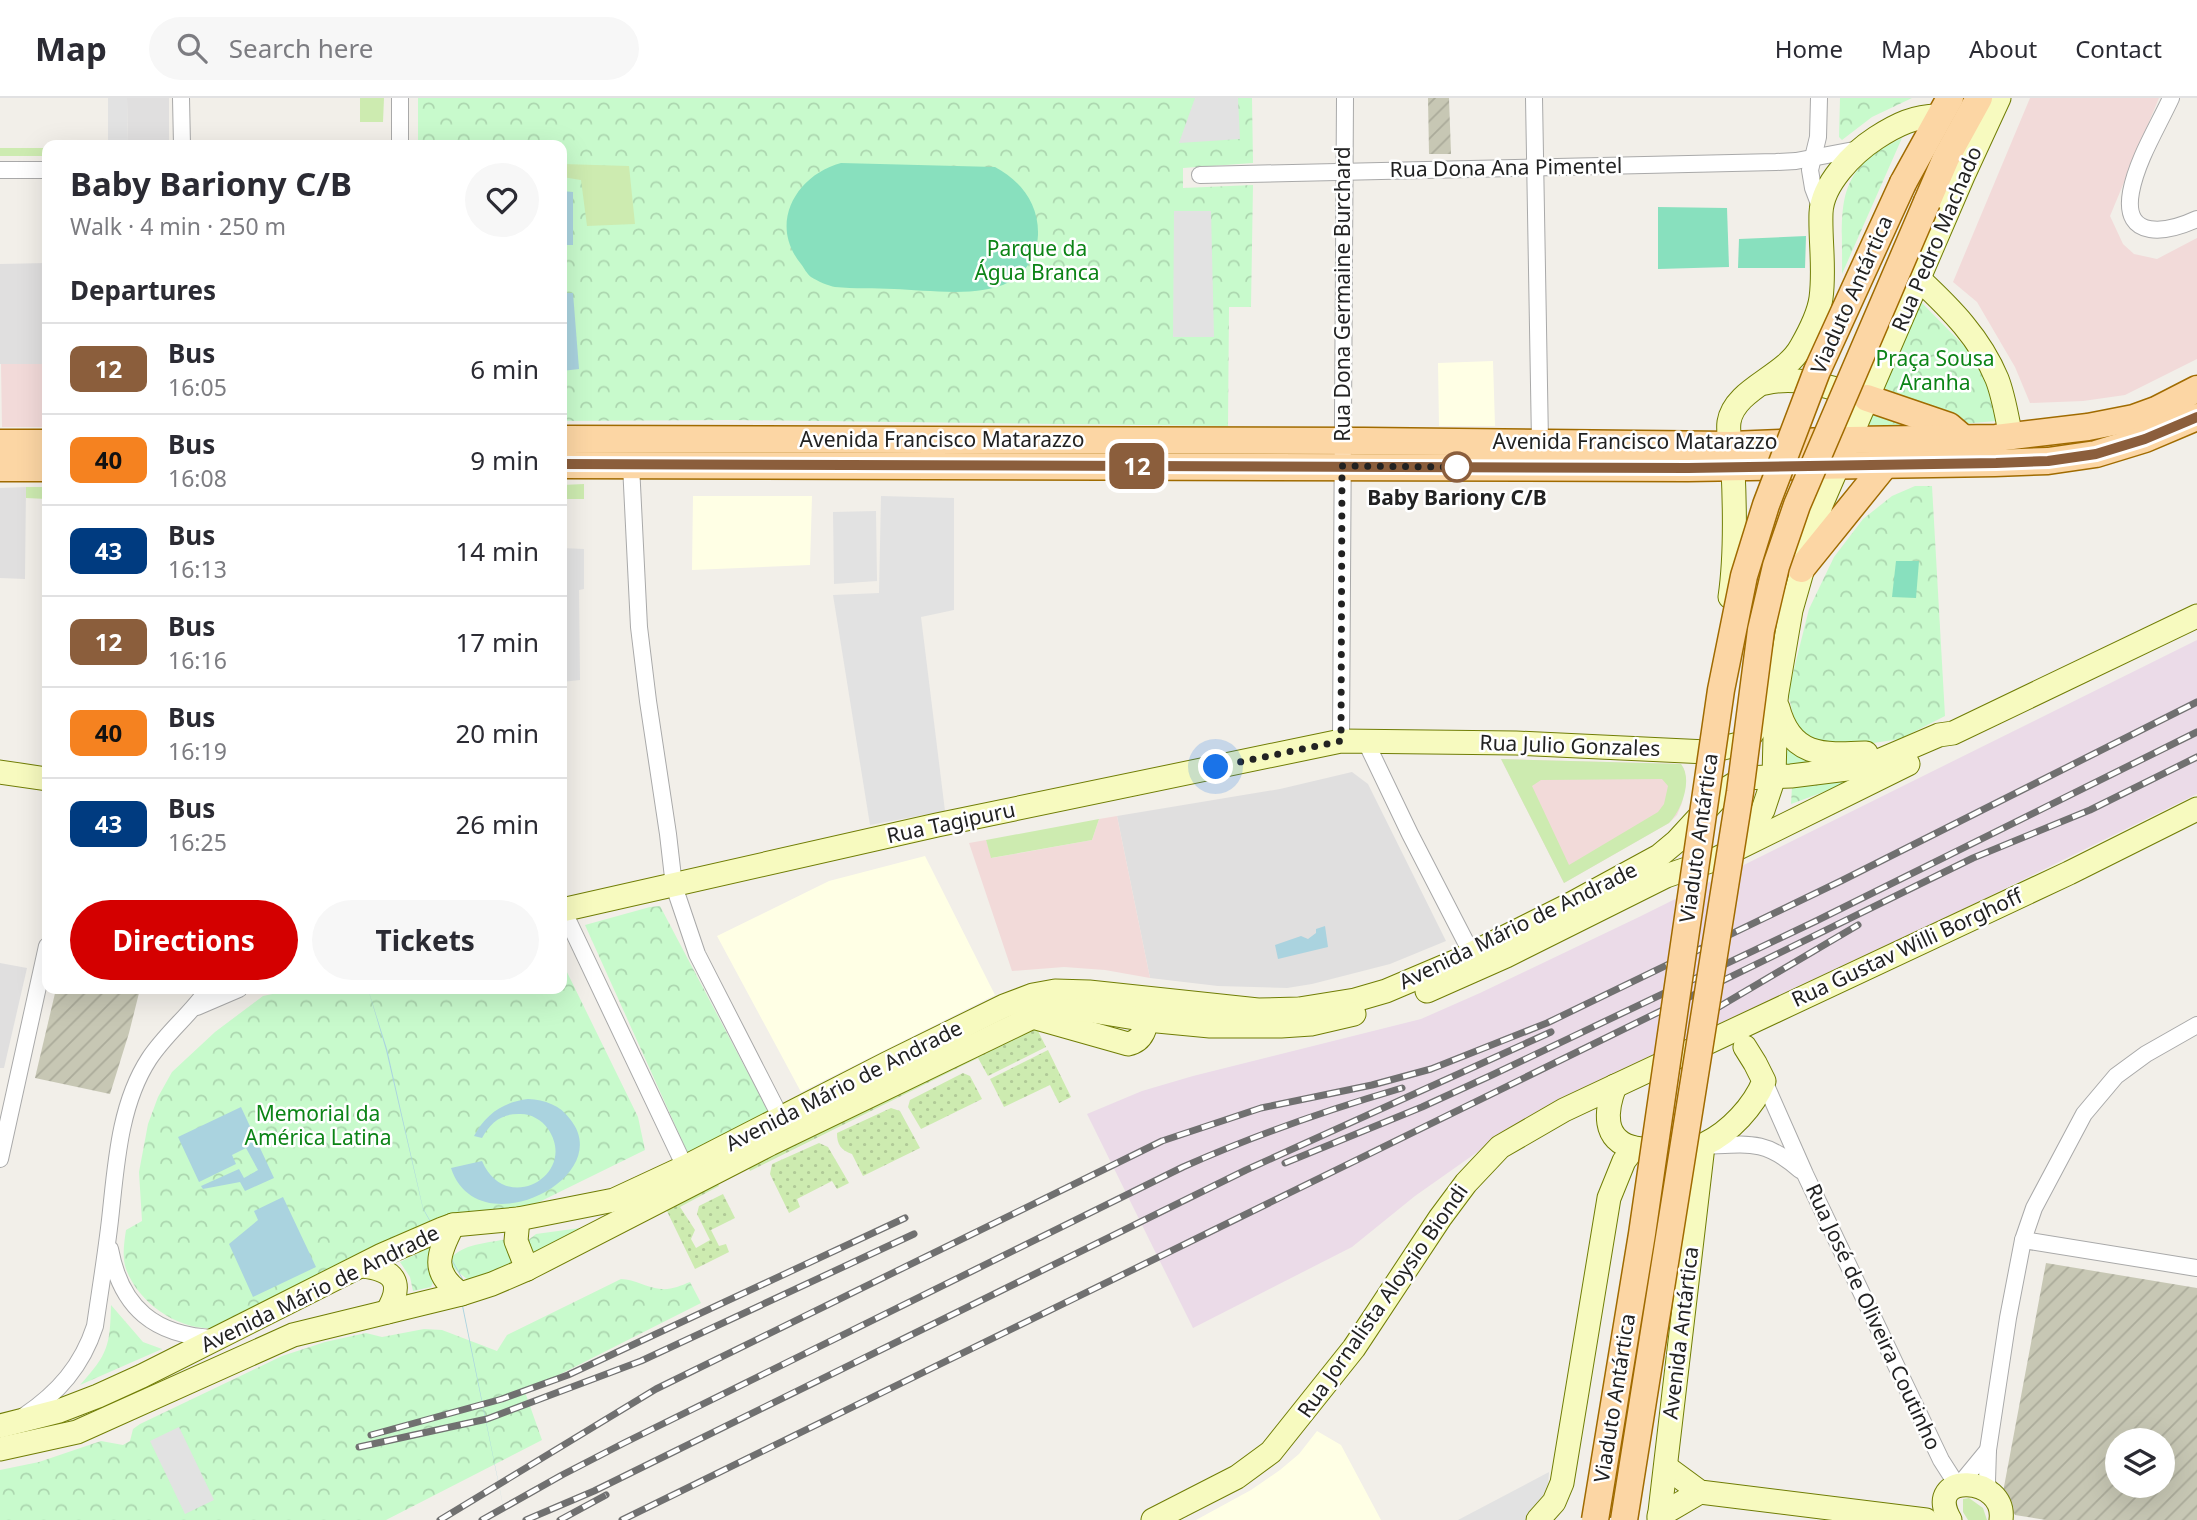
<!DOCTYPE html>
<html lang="en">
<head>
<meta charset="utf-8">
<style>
	:root { --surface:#fff; --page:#f7f7f7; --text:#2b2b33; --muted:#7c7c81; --line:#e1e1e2; --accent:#d40000 }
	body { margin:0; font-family:"Noto Sans",sans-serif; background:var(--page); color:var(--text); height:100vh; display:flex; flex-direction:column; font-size:26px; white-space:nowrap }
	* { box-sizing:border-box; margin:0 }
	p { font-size:23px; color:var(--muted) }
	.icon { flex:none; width:38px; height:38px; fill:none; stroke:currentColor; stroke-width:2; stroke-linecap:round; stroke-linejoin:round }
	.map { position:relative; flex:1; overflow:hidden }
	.details { position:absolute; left:42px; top:42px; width:525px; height:854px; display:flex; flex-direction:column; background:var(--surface); border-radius:14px; box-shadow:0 7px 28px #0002 }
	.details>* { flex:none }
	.badge { padding:0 14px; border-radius:10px; font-size:24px; line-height:46px }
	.controls { position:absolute; left:2105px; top:1330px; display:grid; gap:14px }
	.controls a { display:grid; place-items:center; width:70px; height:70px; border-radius:50%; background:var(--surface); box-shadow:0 7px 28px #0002; font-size:35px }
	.you { position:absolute; width:35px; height:35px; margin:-18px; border:5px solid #fff; border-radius:50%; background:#1a73e8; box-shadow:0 0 0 10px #1a73e833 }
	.map>.badge { position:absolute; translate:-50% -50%; box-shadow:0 0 0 4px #fff }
	h2 { padding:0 28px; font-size:26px; line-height:63px }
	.round { display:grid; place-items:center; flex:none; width:74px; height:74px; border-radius:37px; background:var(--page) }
	.head { display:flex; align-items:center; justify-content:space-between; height:119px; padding:0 28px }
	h1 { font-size:33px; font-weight:700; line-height:52px }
	.action { display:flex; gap:14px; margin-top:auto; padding:14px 28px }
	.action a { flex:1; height:80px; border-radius:42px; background:var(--accent); color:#fff; font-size:28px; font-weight:700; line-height:80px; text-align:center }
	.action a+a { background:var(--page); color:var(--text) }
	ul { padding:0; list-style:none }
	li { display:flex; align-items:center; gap:21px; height:91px; padding:0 28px; border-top:2px solid var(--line) }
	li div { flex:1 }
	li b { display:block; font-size:26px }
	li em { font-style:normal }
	li .badge { min-width:77px; font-weight:700; text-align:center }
	header { display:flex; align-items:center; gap:42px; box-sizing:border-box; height:98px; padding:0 35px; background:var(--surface); border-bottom:2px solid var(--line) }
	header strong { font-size:33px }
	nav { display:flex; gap:38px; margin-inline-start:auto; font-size:24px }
	.search { width:490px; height:63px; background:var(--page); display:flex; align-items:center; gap:18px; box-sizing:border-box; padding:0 24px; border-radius:38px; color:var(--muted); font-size:26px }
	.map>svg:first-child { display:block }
	.residential { fill:#e0dfdf }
	.commercial { fill:#f2dad9 }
	.education { fill:#ffffe5 }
	.railway { fill:#ebdbe8 }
	.construction { fill:url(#construction-furrows); fill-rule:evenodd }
	.grass { fill:url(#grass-dots) }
	.park { fill:url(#park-crowns) }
	.garden { fill:#cdebb0; fill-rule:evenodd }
	.pitch { fill:#88e0be }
	.parking { fill:#e2e2e2 }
	.water { fill:#aad3df }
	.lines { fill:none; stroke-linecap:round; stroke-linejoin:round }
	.street-casing { stroke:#a9a9a9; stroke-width:18 }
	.secondary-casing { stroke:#707d05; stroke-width:25 }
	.primary-casing { stroke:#a06b00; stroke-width:29 }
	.street { stroke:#fff; stroke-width:16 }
	.secondary { stroke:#f7fabf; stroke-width:23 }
	.primary { stroke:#fcd6a4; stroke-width:26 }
	.rail-casing { stroke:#707070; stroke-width:7 }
	.rail { stroke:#fff; stroke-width:4.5; stroke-dasharray:13; stroke-linecap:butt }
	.primary-bridge-casing { stroke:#a06b00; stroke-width:29; stroke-linecap:butt }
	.primary-bridge { stroke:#fcd6a4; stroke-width:26 }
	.line-casing { stroke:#fff; stroke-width:16 }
	.line { stroke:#8b5e3c; stroke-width:10 }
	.walk { stroke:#222; stroke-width:7; stroke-dasharray:0 12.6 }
	.stop-dot { fill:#fff; stroke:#8b5e3c; stroke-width:3.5 }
	.labels { text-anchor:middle; stroke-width:5; stroke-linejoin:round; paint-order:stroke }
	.street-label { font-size:21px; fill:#222; stroke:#fff }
	.park-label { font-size:21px; fill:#0c8416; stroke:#fff }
	.stop-label { font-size:21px; font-weight:bold; fill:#222; stroke:#fff }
</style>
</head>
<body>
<header>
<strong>Map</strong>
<div class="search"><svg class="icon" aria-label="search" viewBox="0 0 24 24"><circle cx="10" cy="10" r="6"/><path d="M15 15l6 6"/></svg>Search here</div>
<nav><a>Home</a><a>Map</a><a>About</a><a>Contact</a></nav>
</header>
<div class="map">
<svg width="2197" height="1422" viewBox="0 0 2197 1422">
	<defs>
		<pattern id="construction-furrows" width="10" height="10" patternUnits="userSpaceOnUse" patternTransform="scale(1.75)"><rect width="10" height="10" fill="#c7c7b4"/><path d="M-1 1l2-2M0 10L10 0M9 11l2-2" fill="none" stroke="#abab9a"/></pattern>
		<pattern id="grass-dots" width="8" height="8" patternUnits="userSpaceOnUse" patternTransform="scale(1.75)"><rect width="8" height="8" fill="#cdebb0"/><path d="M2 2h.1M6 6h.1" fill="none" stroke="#b0c997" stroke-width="1.8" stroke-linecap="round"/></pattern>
		<pattern id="park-crowns" width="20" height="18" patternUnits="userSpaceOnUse" patternTransform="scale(1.75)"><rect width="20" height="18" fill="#c8facc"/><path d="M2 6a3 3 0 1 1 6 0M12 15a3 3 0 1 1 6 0" fill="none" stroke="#acd6af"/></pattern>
	</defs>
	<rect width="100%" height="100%" fill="#f2efe9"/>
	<!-- residential -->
	<g class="residential">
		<polygon points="127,0 169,0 169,47 128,47"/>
		<polygon points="47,165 47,250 44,251 44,266 0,266 0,166"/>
		<polygon points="26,389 25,481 0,480 0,390"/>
		<polygon points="1352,674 1368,686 1446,843 1390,866 1312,886 1287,890 1218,888 1150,880 1117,718 1280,691"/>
		<polygon points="0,865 27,870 4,970 0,970"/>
	</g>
	<!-- commercial -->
	<g class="commercial">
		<polygon points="2030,0 2159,0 2110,118 2123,146 2134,156 2157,161 2197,140 2197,261 2125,297 2083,303 2030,305 2015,269 1977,204 1953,184"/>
		<polygon points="1,266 44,266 44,329 2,329"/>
		<polygon points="1501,661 1681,666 1684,671 1686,682 1682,705 1677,717 1669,725 1564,785"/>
		<polygon points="1117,718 1150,880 1105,872 1064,869 1012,873 969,745 986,742 992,760 1092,742 1099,721"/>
	</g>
	<!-- education -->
	<g class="education">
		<polygon points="1493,263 1495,328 1439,328 1438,265"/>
		<polygon points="693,398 812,398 810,467 692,472"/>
		<polygon points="925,758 995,897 801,994 717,838 829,783"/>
		<polygon points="1317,1333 1341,1347 1381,1422 1196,1422 1251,1392 1280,1372 1299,1356"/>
	</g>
	<!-- railway -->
	<polygon class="railway" points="2197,542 2197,696 1493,1043 1415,1098 1352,1149 1193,1230 1087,1016 1142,993 1193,978 1421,921 1480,895 1639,819"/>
	<!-- construction -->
	<g class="construction">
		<polygon points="1428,0 1449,0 1451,56 1429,56"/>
		<polygon points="56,891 140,891 129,935 110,996 35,980"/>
		<path d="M2046,1165L2197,1190V1422H2046L2015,1417L2003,1394ZM2118,1342H2163V1388H2118Z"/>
	</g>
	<!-- grass -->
	<g class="grass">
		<polygon points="1034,925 1046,949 988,978 978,960 750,1073 747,1066"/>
		<polygon points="1048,952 1071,999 1059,1005 1050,987 1004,1009 990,981"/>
		<polygon points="963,975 970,978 982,1001 921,1031 908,1009 910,1002"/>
		<path d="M891,1010L900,1013L920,1050L863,1078L852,1056C841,1052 837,1047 837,1035Z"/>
		<polygon points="819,1045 828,1049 849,1085 837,1091 832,1083 797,1101 800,1109 789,1115 770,1076 772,1066"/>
		<polygon points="716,1082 719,1088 680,1109 695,1132 691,1141 696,1150 710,1142 697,1116 699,1108 723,1096 735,1120 711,1132 719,1148 726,1146 729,1154 695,1171 664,1107"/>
	</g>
	<!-- park -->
	<g class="park">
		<polygon points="418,0 1252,0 1253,65 1183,70 1183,90 1253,87 1251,209 1229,209 1228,328 731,322 562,323 562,47 418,47"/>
		<polygon points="1840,0 1912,0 1872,19 1842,42 1839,39"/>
		<path d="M1902,40L1842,176C1843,108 1832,73 1902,40Z"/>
		<polygon points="1921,204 1972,256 1986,285 1996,323 1962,326 1879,295"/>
		<polygon points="1872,308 1937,334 1859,335"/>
		<polygon points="1915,388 1932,388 1945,618 1900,641 1847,649 1824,645 1805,637 1794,620 1788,595 1809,511 1834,459 1863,421 1892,398"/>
		<polygon points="1780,632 1828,669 1785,675"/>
		<polygon points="1867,678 1791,706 1792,689"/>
		<polygon points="660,808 770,1017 689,1058 585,827 650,809"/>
		<path d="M562,864L638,1019L645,1052L533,1107L218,1230C180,1234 139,1206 126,1171C122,1159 124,1145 126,1132L142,1123L139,1074L148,1026L158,999L172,974L215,934L263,898L296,891H562Z"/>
		<polygon points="580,1130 539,1152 533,1154 528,1151 527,1143 536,1136"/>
		<path d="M507,1141L513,1165L473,1181H467L452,1169L453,1158C467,1145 489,1145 507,1141Z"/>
		<polygon points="429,1150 429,1172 433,1184 431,1189 413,1193 410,1179 400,1164"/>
		<path d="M621,1181C635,1181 647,1190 661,1191C671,1192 680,1188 690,1184L701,1205L525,1294L542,1342L386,1422H0V1372L39,1364L101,1343L123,1347L130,1343L133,1331L140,1326L282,1258L325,1244L366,1235L382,1239L424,1231L442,1232L497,1253L507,1237Z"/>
		<path d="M111,1207L143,1244L162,1251L80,1287C108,1256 110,1248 111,1207Z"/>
	</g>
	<!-- garden -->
	<g class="garden">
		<polygon points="360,0 384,0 383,24 360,24"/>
		<rect x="0" y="50" width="47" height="8"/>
		<polygon points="562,66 629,68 635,126 587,128 581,82 562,79"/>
		<polygon points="584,386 584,401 562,401 562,387"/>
		<polygon points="26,389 47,389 47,401 26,400"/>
		<path d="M1501,661L1681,666C1693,681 1682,712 1669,725L1564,785ZM1662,681L1668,688L1664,706L1658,714L1569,767L1532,688L1541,682Z"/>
		<polygon points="1099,721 1092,742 991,760 986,742"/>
		<polygon points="1969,1400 1983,1410 1987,1422 1968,1422 1963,1414 1963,1401"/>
	</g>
	<!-- pitch -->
	<g class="pitch">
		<path d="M841,65L995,69C1021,83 1039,106 1038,137C1037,157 1027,174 1009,184C980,200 927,192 894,191C875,190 854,191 835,189C829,188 817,183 811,179C807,176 804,170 801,166C768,126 796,77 841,65Z"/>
		<polygon points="1658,109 1727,110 1729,169 1658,171"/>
		<polygon points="1806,138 1805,170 1738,170 1739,141"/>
		<polygon points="1896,463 1919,463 1916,500 1892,499"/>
	</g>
	<!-- parking -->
	<g class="parking">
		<polygon points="108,0 127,0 128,47 108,47"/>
		<polygon points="1195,0 1238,0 1240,41 1179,45"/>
		<polygon points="1174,113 1211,113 1214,239 1173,239"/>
		<polygon points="881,398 954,400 954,512 921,519 945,713 870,727 833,497 879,495"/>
		<polygon points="876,413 877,483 834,486 833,414"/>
		<polygon points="562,450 584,451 584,491 579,492 580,582 562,584"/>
		<polygon points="179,1329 214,1402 185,1416 150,1343"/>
		<polygon points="1549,1374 1548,1389 1537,1409 1525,1422 1458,1422"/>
	</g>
	<!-- water -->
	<g class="water">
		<polygon points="562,93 573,94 573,147 562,147"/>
		<polygon points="562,195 573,195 579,271 562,273"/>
		<polygon points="1325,828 1328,849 1278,861 1275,847 1301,838 1308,841 1316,835 1316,831"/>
		<polygon points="368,891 387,951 423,1110 463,1181 461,1198 506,1422 460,1198 462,1181 423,1111 386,952"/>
		<path d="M528,1001C545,1002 560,1007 570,1021C618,1080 477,1150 451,1070L482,1063C506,1119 579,1076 548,1031C542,1022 531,1016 521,1016C502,1015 491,1024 482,1040L474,1038C486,1016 503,1004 528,1001Z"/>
		<polygon points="241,1009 274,1080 245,1093 240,1084 203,1091 201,1088 239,1071 244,1080 258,1072 246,1050 232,1057 236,1066 199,1084 178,1039"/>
		<polygon points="283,1099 316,1169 253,1199 229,1146 258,1122 254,1113"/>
	</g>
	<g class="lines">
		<!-- street casing -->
		<g class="street-casing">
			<g id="street">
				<polyline points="181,0 182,47"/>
				<polyline points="400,0 400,47"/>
				<polyline points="1534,0 1540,344"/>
				<polyline points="1819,0 1818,39 1810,72 1813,90 1821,111"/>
				<path d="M2171,0C2157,30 2137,62 2131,94C2122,144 2169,134 2197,121"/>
				<polyline points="0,72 47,72"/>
				<polyline points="1200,77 1776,64 1796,63 1859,51"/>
				<polyline points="631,367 639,529 648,603 668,736 674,788 697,856 781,1020"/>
				<polyline points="1365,642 1410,736 1475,862"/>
				<polyline points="1341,643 1345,0"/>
				<polyline points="563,812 685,1069"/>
				<polyline points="197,909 239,891"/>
				<polyline points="1764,983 1805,1076 1941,1362 1957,1387"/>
				<path d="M1704,1048C1748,1046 1765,1041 1800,1072"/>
				<polyline points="0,1061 47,848"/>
				<polyline points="2023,1142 2197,1170"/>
				<path d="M110,1151C121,1210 155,1238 215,1240"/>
				<path d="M24,1318C58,1295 82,1268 95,1228C100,1193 106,1157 110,1122C116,1068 119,1007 149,961C166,935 191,916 208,891"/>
				<polyline points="1960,1386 1988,1352"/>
				<polyline points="1989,1394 1987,1383 1988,1352 2008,1220 2023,1142 2034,1110 2084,1016 2116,978 2146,956 2197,927"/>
			</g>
		</g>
		<!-- secondary casing -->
		<g class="secondary-casing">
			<g id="secondary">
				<path d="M1920,182C1951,211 1980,240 1997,281C2004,299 2007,320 2011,339"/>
				<path d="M1765,285C1799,277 1828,289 1861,298"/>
				<path d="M1730,499C1736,458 1735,413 1733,371C1733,356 1727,339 1729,324C1734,291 1785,279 1801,249C1809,235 1819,215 1821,200C1825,171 1820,143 1821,115C1822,86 1853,55 1876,40C1896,27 1916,17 1940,18"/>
				<path d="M1778,610C1791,659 1823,657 1866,655"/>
				<polyline points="0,674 47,681"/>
				<polyline points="1733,741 1756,724 1763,712 1774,679 1776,600 1791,512 1821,407 1963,78 1999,0"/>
				<polyline points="562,812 937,727 1341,643 1516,645 1707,654 1739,646 1751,637 1776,600"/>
				<polyline points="1427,893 1506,858 1666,778 1716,761 1908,666"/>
				<path d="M1036,920L1128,946C1147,942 1146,923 1149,907"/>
				<path d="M1615,988C1606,1011 1601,1043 1635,1050C1645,1052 1657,1050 1667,1050C1679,1049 1695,1051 1705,1046C1730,1034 1754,1008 1764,983L1755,965L1745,949"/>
				<polyline points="518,1121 516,1143 527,1171"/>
				<path d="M453,1127C438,1156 430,1174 461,1196"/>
				<path d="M363,1168C395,1172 404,1185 387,1214"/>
				<polyline points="0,1328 59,1313 98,1298 142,1278 382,1157 442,1131 453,1127 518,1121 614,1102 685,1069 888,965 1004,908 1033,897 1055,893 1089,894 1258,912 1299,911 1355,902 1386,893 1459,862 1569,807 1659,758 1677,743 1723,693 1744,680 1791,678 1855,670 1876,664 1939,637 1953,635 2197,518"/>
				<polyline points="0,1351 77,1334 293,1237 461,1196 492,1186 527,1171 770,1046 1033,919 1059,913 1086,912 1147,922 1210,928 1281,928 1311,926 1354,916"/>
				<polyline points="1666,1369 1700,1394 1926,1422"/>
				<polyline points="1659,1418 1700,1394"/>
				<polyline points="1153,1422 1237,1379 1271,1354 1354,1250 1440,1120 1466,1085 1500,1049 1564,1012 2069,775 2197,711"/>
				<polyline points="1538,1422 1554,1404 1562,1385 1609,1100 1624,1063 1634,1050"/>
				<polyline points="1659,1422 1703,1048"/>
				<path d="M1950,1422C1922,1373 2007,1377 2001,1422"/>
			</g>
		</g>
		<!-- primary casing -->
		<g class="primary-casing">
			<g id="primary">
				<polyline points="1903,85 1950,0"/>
				<polyline points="1927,104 1946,60 1979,0"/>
				<polyline points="1867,300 1949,328 1963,340"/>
				<polyline points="562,341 1365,343 1731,347 1849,342 1996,340 2088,329 2134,320 2156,312 2197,291"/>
				<polyline points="0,345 47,345"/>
				<polyline points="562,367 1688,370 1995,365 2048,363 2096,356 2145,341 2197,319"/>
				<polyline points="0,370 47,370"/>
				<polyline points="1801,471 1885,367"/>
			</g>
		</g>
		<!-- street -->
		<use href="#street" class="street"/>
		<!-- secondary -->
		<use href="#secondary" class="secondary"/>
		<!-- primary -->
		<use href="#primary" class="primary"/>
		<!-- rail casing -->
		<g class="rail-casing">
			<g id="rail">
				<polyline points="1717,910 1858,827"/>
				<polyline points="1285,1065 1422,1009 1492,977 1814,824 2197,634"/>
				<polyline points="371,1337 502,1301 568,1277 905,1120"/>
				<polyline points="359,1349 487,1321 641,1263 914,1136"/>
				<polyline points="440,1422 656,1291 1162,1043 1261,1010 1372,987 1431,971 1547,925 1841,783 2197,604"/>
				<path d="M482,1422L562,1377L624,1345L1183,1069C1255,1037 1327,1012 1402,990"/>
				<polyline points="526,1422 594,1393 1246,1072 1551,934"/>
				<polyline points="560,1422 606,1397"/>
				<polyline points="622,1422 1973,760 2090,712 2197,659"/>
			</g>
		</g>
		<!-- rail -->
		<use href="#rail" class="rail"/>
		<!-- primary-bridge casing -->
		<g class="primary-bridge-casing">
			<g id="primary-bridge">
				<polyline points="1595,1422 1642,1136 1721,592 1744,478 1766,407 1817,273 1903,85"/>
				<polyline points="1624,1422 1740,694 1761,532 1776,468 1797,407 1927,104"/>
			</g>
		</g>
		<!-- primary-bridge -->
		<use href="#primary-bridge" class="primary-bridge"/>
	</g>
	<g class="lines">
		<!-- line casing -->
		<g class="line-casing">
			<polyline id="line" points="562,366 1688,370 1996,365 2048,363 2096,356 2145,341 2197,319"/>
		</g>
		<!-- line -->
		<use href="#line" class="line"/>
		<!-- walk -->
		<polyline class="walk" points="1216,669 1341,643 1342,368 1457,369"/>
	</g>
	<!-- markers -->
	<circle class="stop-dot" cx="1457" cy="369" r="14"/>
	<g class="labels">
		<!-- street labels -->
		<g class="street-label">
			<text transform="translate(1506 70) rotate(-1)" y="7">Rua Dona Ana Pimentel</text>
			<text transform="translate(1937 141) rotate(-67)" y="7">Rua Pedro Machado</text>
			<text transform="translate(1343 196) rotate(-90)" y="7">Rua Dona Germaine Burchard</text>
			<text transform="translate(1852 197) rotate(-66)" y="7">Viaduto Antártica</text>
			<text x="942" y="349">Avenida Francisco Matarazzo</text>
			<text x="1635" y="351">Avenida Francisco Matarazzo</text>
			<text transform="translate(1570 648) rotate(2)" y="7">Rua Julio Gonzales</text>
			<text transform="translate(951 725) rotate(-12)" y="7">Rua Tagipuru</text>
			<text transform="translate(1699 740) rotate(-82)" y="7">Viaduto Antártica</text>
			<text transform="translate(1518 828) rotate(-26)" y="7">Avenida Mário de Andrade</text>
			<text transform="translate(1907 850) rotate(-25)" y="7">Rua Gustav Willi Borghoff</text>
			<text transform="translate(844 988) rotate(-27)" y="7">Avenida Mário de Andrade</text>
			<text transform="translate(320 1191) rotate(-26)" y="7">Avenida Mário de Andrade</text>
			<text transform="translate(1383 1203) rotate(-55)" y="7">Rua Jornalista Aloysio Biondi</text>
			<text transform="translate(1873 1219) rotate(65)" y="7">Rua José de Oliveira Coutinho</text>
			<text transform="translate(1681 1235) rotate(-83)" y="7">Avenida Antártica</text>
			<text transform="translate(1615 1300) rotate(-81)" y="7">Viaduto Antártica</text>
		</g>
		<!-- park labels -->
		<g class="park-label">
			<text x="1037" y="158">Parque da<tspan x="1037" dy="24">Água Branca</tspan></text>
			<text x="1935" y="268">Praça Sousa<tspan x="1935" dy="24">Aranha</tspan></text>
			<text x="318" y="1023">Memorial da<tspan x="318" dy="24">América Latina</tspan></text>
		</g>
		<!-- stop labels -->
		<g class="stop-label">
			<text x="1457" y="407">Baby Bariony C/B</text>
		</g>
	</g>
</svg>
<div class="controls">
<a><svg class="icon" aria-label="layers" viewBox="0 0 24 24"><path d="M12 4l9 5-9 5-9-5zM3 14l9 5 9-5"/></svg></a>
</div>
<div class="you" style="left:1216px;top:669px"></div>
<b class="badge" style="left:1137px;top:368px;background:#8b5e3c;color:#fff">12</b>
<section class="details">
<div class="head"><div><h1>Baby Bariony C/B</h1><p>Walk · 4 min · 250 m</p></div><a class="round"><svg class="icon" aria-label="heart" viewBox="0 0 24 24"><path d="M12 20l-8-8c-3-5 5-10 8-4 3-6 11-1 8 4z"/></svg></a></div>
<h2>Departures</h2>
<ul>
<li><span class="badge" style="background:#8b5e3c;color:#fff">12</span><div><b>Bus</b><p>16:05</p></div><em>6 min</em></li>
<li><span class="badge" style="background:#f58220;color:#111">40</span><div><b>Bus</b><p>16:08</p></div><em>9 min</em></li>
<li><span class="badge" style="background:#003b80;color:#fff">43</span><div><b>Bus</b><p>16:13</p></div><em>14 min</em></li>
<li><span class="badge" style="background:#8b5e3c;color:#fff">12</span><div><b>Bus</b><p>16:16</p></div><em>17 min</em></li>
<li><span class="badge" style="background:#f58220;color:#111">40</span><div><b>Bus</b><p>16:19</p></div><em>20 min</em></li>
<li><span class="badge" style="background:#003b80;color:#fff">43</span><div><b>Bus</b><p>16:25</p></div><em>26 min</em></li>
</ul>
<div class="action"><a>Directions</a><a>Tickets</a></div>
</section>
</div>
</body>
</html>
